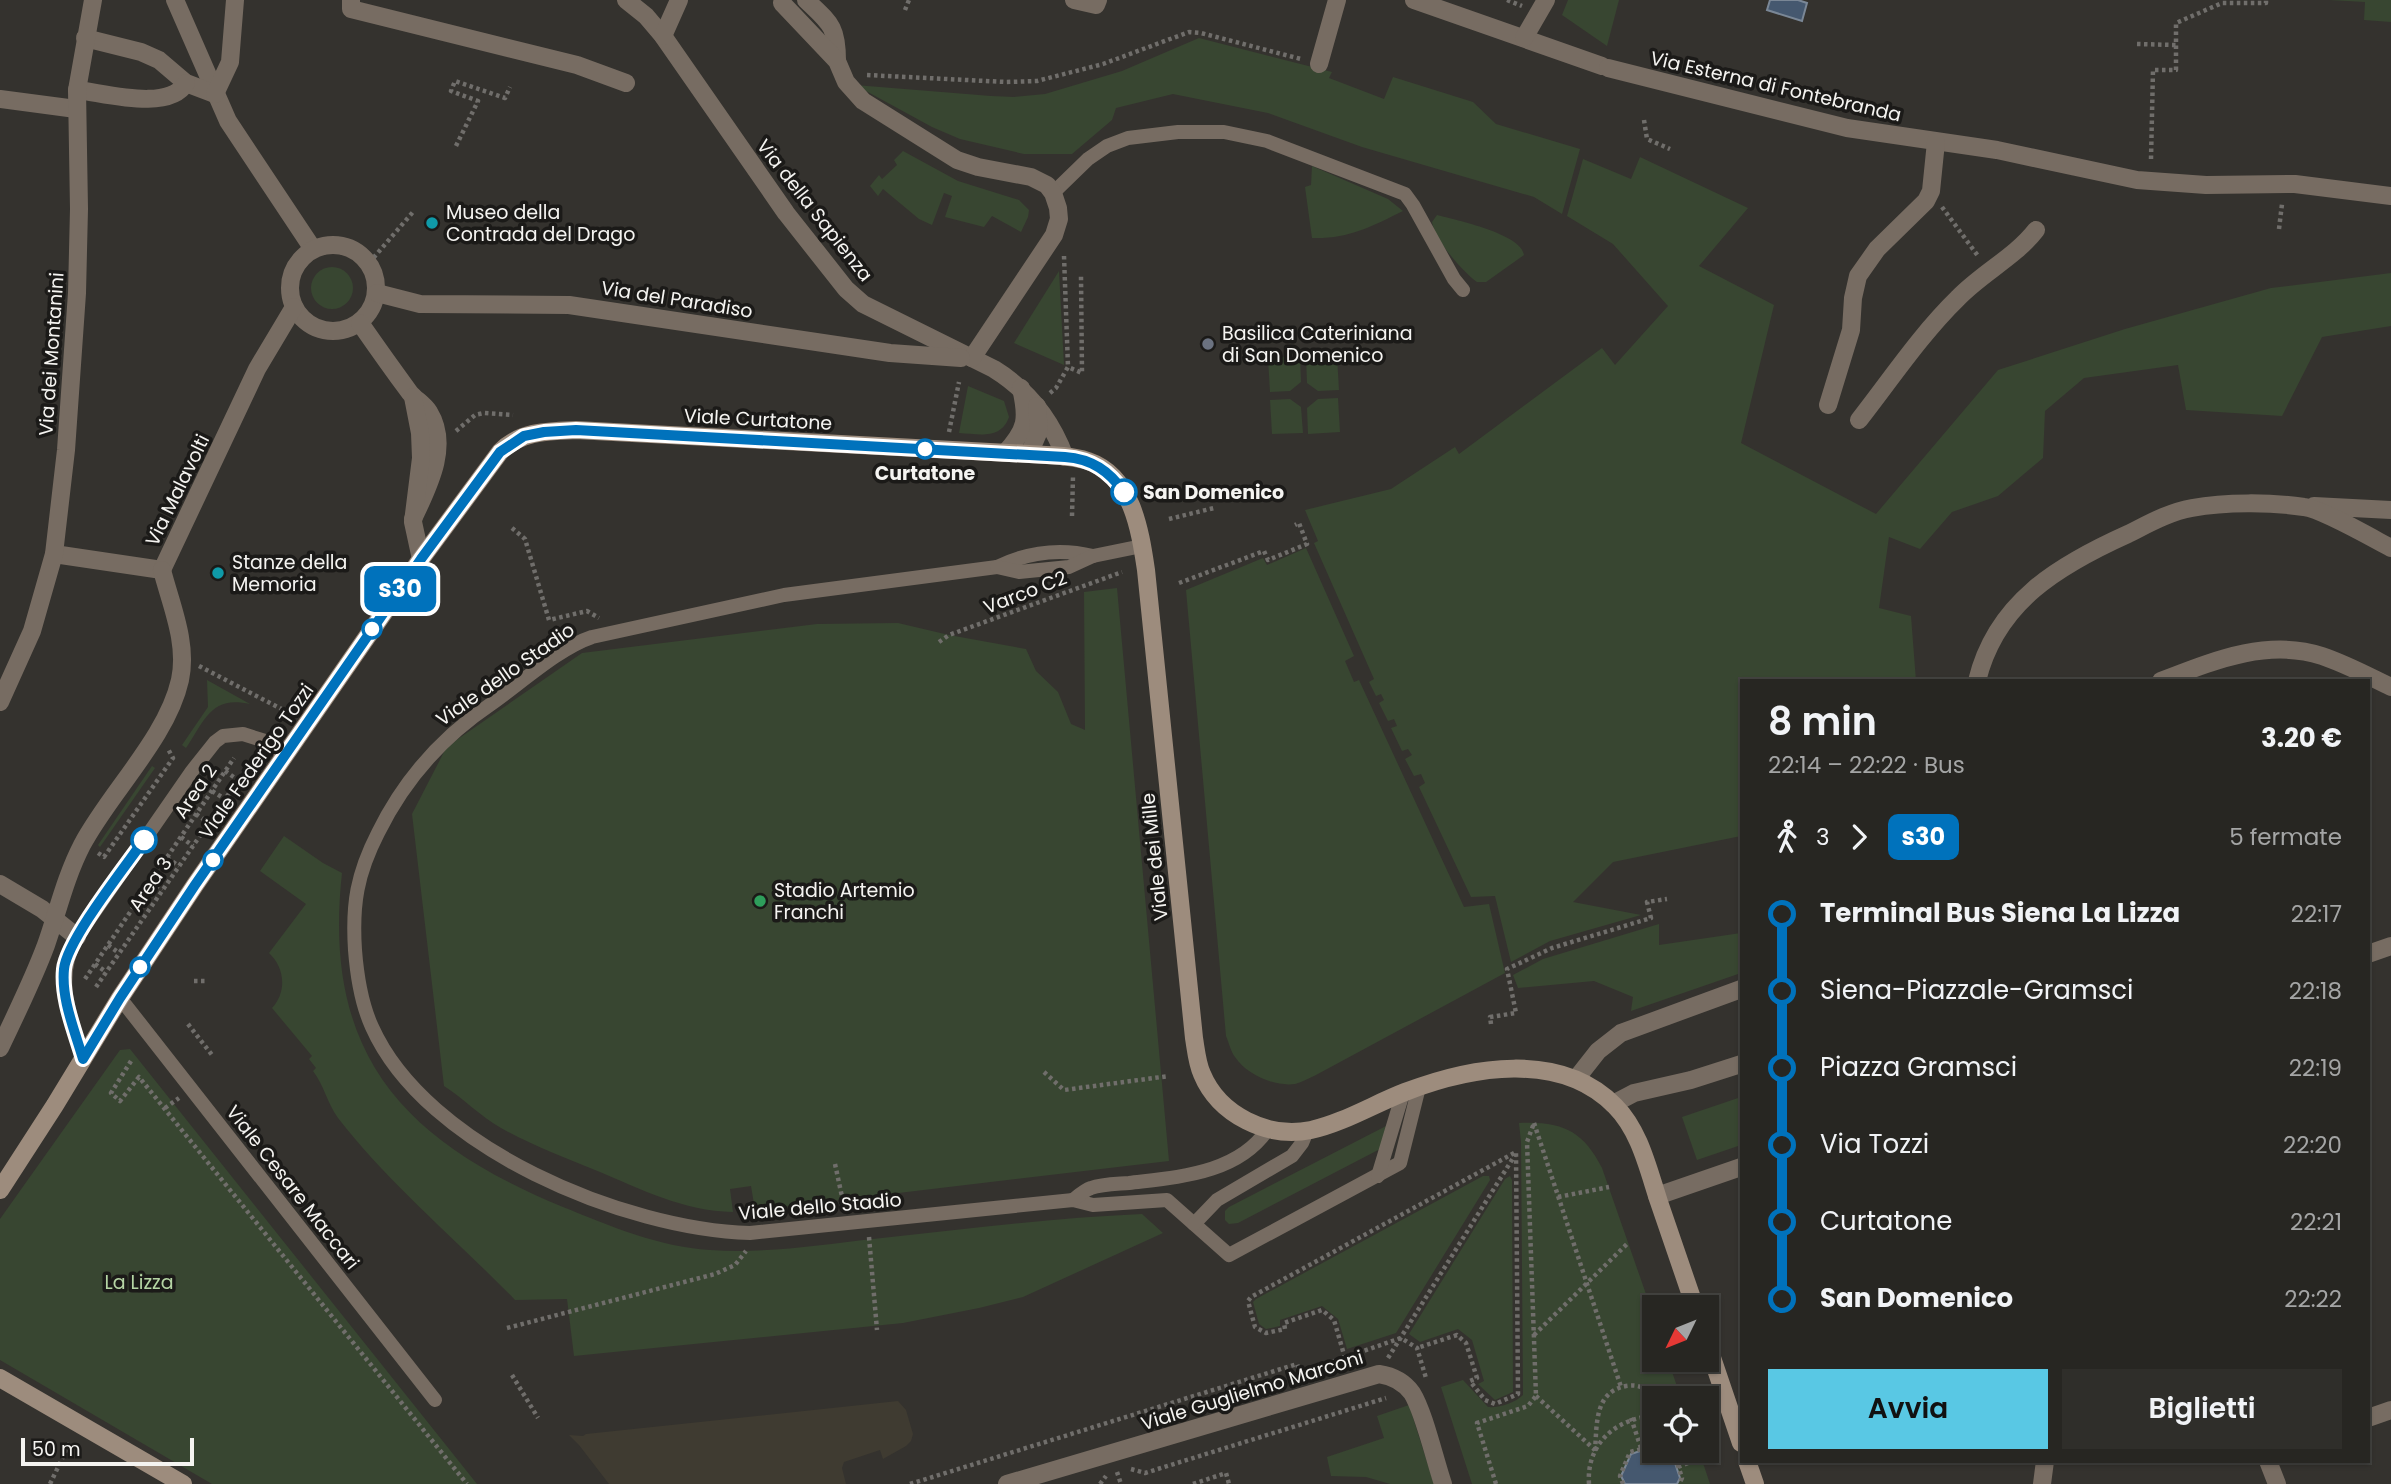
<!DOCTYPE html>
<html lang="it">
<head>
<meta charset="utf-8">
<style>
	:root { --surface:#272622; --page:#2f2e2a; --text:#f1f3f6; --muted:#a4a5a5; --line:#434340; --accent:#59c8e4 }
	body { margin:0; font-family:Poppins,sans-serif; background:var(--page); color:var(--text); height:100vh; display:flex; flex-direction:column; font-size:26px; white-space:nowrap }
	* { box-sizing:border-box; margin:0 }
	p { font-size:23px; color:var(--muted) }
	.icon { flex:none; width:38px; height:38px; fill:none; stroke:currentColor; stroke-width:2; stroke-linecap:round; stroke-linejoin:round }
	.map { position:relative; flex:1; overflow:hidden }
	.details { position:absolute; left:1740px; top:679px; width:630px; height:784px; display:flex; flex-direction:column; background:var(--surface); border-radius:0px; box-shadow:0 2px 5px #0004,0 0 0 2px var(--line) }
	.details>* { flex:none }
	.badge { padding:0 14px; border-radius:10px; font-size:24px; line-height:46px }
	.needle { width:46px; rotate:227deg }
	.buttons { position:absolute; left:1642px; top:1295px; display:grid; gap:14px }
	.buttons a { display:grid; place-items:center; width:77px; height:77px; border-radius:0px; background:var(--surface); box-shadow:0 2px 5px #0004,0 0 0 2px var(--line); font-size:35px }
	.scale { position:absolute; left:21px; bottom:18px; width:173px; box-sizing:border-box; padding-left:7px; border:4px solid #f5f4f1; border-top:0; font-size:19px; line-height:24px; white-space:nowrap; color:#f5f4f1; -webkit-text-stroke:5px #1b1a18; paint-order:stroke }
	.map>.badge { position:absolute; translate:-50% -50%; box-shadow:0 0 0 4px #fff }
	.legs { display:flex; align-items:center; gap:10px; height:77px; padding:0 28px; font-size:23px }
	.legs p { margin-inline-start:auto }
	.summary { display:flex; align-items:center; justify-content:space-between; height:119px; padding:0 28px }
	h1 { font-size:38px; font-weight:600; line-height:52px }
	.primary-button { display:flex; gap:14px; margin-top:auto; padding:14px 28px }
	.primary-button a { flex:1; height:80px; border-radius:0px; background:var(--accent); color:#111; font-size:28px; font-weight:600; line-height:80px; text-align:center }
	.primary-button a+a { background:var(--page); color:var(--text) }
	ul { padding:0 28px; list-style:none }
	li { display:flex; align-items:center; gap:24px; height:77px; font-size:26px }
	li i { display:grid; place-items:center; width:10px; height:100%; margin:0 9px; background:currentColor }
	li i::after { content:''; width:18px; height:18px; margin:-9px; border:5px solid; border-radius:50%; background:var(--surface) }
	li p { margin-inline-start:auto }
	li:first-child i { background:linear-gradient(#0000 50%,currentColor 0) }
	li:last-child i { background:linear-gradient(currentColor 50%,#0000 0) }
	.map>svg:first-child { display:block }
	.built { fill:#3f3b31 }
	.green { fill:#384631 }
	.water { fill:#45586f; stroke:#7a8796; stroke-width:2 }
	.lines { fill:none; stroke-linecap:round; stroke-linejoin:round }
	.path { stroke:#706e6b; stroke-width:4.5; stroke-dasharray:3.5 3.5; stroke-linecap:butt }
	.lane { stroke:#776c62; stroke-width:14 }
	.street { stroke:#776c62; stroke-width:18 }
	.secondary { stroke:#9d8c7d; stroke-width:18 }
	.line-1-casing { stroke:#fff; stroke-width:16 }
	.line-1 { stroke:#0072bc; stroke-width:10 }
	.culture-dot { fill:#0f9aa8; stroke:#1b1a18; stroke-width:2.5 }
	.worship-dot { fill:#6b7280; stroke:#1b1a18; stroke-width:2.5 }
	.stop-1-dot { fill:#fff; stroke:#0072bc; stroke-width:3.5 }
	.leisure-dot { fill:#2e9e5b; stroke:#1b1a18; stroke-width:2.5 }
	.labels { text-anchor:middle; stroke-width:7; stroke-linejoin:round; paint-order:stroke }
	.street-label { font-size:19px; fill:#f5f4f1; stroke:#1b1a18 }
	.poi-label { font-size:19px; fill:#f5f4f1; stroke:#1b1a18; text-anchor:start }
	.stop-label { font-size:19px; font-weight:bold; fill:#f5f4f1; stroke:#1b1a18 }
	.park-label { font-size:19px; fill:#b5d5a4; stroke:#1b1a18 }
</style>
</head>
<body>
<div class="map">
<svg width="2391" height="1484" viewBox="0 0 2391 1484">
	<rect width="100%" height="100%" fill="#34322e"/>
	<!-- built -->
	<polygon class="built" points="898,1401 906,1410 913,1434 911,1441 906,1446 883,1459 880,1450 844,1462 842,1468 846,1484 609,1484 579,1445 569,1435 583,1436 586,1434"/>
	<!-- green -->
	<g class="green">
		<polygon points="1568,0 1619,0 1607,46 1562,15"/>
		<polygon points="2329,0 2391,0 2391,22 2364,20 2365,2"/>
		<polygon points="1199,38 1332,72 1329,78 1384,99 1393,77 1473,102 1496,124 1580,149 1562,214 1534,197 1362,147 1268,113 1173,94 1116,108 1112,120 1072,154 1024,154 960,139 932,127 855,85 991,96 1014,97 1045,94 1122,71"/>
		<polygon points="903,151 958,181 1019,200 1029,210 1028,217 1021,232 992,216 984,227 945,217 952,196 944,193 932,225 919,219 883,189 878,196 870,186 879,175 882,179 897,165 894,160"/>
		<polygon points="1640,157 1748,208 1699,266 1774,305 1741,443 1876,514 1998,370 2125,329 2271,288 2391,273 2391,326 2322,337 2282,416 2186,410 2178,365 2084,378 2045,411 2043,458 1998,496 1952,512 1920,549 1889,537 1879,608 1911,616 1916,681 1741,681 1741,836 1613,862 1573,902 1641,915 1550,941 1511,962 1495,896 1471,897 1419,787 1425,783 1421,774 1414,776 1405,759 1412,755 1408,749 1402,751 1391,728 1397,726 1394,719 1388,721 1379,703 1384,700 1381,694 1376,696 1369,682 1374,679 1314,543 1318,541 1305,510 1391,489 1455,447 1459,454 1602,348 1615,365 1668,306 1613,244 1567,216 1583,159 1631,179"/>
		<path d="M1312,166L1388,199L1403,211C1371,227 1348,239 1312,238L1305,187L1311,185Z"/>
		<path d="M1437,215C1456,220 1522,234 1524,255L1486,282H1477C1462,271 1434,239 1432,222Z"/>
		<circle cx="332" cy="288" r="21"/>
		<polygon points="1059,271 1064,365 1014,343"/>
		<polygon points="1300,356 1301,382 1290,391 1270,392 1268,358"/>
		<polygon points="1337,356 1339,390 1318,391 1307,383 1306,357"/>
		<path d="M968,386L1004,401L1009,417C1001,440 979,434 959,433Z"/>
		<polygon points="1338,398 1340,432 1308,434 1307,408 1318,399"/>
		<polygon points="1290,399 1301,407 1303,433 1272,434 1270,400"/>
		<path d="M1306,548L1354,656L1345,661L1354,682L1359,680L1464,907L1489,904L1505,973L1316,1075C1309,1078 1302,1082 1295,1084C1274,1087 1246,1074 1235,1057C1231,1052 1229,1043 1226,1036L1186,590L1263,558L1267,565Z"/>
		<path d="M1117,588L1169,1161L755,1210L751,1186L730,1189L733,1212C683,1211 641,1189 595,1170C563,1157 531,1145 501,1128C480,1116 464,1099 444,1086L412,814L445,750L458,739L582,653L817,624L898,623L949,635L1026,649L1036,671L1058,692L1071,724L1085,730L1084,592Z"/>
		<path d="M207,680L250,704C211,695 205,720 186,748L182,745L208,707Z"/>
		<polygon points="152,766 155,768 100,847 98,845"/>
		<path d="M284,836L323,863L342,873C322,1054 403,1141 563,1207C610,1226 659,1247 710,1250C764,1254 819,1245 873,1239C963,1229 1052,1218 1142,1214L1163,1233L1023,1297L979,1308L903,1323L574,1356L567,1299L515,1300C457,1240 390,1185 338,1118C327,1103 324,1085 313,1071L316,1068L309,1059L312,1056L272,1008C287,992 285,968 269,953L306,904L260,871Z"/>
		<polygon points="1659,924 1659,945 1741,933 1741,973 1631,1011 1633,997 1594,981 1518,988 1513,975 1543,959"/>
		<polygon points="130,1049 477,1484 212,1484 0,1360 0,1219 120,1050"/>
		<polygon points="1741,1097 1741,1145 1697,1160 1682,1117"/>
		<path d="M1519,1123C1561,1121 1583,1130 1602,1168L1654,1317V1360H1668L1681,1398H1654V1451H1699L1710,1484H1472L1441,1387L1463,1380L1488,1407C1499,1408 1515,1403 1523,1395L1521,1142Z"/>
		<polygon points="1388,1125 1380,1149 1238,1223 1229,1224 1225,1220 1225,1211 1229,1207"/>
		<polygon points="1483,1176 1489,1176 1490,1180 1396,1333 1347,1349 1338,1319 1322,1306 1280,1320 1280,1326 1266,1329 1259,1324 1253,1302 1256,1299"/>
		<polygon points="1510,1176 1512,1180 1513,1392 1495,1400 1478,1384 1484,1381 1472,1340 1458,1329 1420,1342 1409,1334 1505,1179"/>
		<polygon points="1409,1405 1434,1484 1390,1484 1366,1477 1331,1476 1327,1457 1384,1438 1377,1416"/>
	</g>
	<!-- water -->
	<g class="water">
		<polygon points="1770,0 1798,0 1807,3 1802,21 1767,10"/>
		<polygon points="1652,1447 1654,1451 1659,1451 1673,1457 1680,1478 1677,1484 1625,1484 1621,1476 1631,1454"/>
	</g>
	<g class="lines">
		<!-- path -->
		<g class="path">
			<polyline points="1507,0 1522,6"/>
			<polyline points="905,10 909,0"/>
			<polyline points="2137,44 2176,45"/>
			<polyline points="867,75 1006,82 1037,81 1103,64 1189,32 1201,33 1301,59"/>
			<polyline points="1644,120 1647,139 1670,149"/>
			<polyline points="456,146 478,101 451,91 455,81 505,98 510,87"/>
			<polyline points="2151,159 2153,70 2176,70 2176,23 2222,3 2266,3 2266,0"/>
			<polyline points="1942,207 1978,256"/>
			<polyline points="2279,229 2282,204"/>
			<polyline points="1064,256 1068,367"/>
			<polyline points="369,263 413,212"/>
			<polyline points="1050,393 1056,388 1068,367 1082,373 1081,276"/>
			<polyline points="456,431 475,415 484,413 513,415"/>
			<polyline points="949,432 959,382"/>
			<polyline points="1072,516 1073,476"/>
			<polyline points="1169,519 1214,508"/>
			<polyline points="512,528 525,539 549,620 587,611 599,618"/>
			<polyline points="1179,583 1264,551 1268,560 1307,544 1299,523 1295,525"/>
			<polyline points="939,642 949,635 1122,572"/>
			<polyline points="199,666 291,714"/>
			<polyline points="225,771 238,780"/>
			<polyline points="212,791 225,799"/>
			<polyline points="196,814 209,823"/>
			<polyline points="181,837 193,846"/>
			<polyline points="98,853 104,857 173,758 168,749"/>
			<polyline points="167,858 179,866"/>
			<polyline points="151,881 163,889"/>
			<polyline points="108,945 119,953"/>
			<polyline points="95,964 106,972"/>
			<polyline points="85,979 234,758"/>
			<polyline points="194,981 207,981"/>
			<polyline points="96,987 250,763"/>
			<polyline points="188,1024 212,1055"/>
			<polyline points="1491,1024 1490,1017 1516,1013 1507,969 1552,948 1651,918 1647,902 1667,899"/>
			<polyline points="131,1061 111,1093 120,1101 139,1077 467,1484"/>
			<polyline points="1044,1072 1064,1090 1169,1076"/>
			<polyline points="165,1108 179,1098"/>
			<polyline points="1534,1123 1621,1387"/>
			<polyline points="835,1164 844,1206"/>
			<polyline points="1558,1197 1609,1187"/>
			<polyline points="869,1237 877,1330"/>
			<polyline points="507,1328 715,1274 735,1265 746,1251"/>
			<polyline points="1534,1335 1628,1243"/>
			<polyline points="1388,1358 1515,1155"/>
			<polyline points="1347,1365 1334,1320 1322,1310 1284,1323 1285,1329 1266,1333 1255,1327 1248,1301 1251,1297 1516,1152 1518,1394 1495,1404 1485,1400 1470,1381 1477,1378 1466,1343 1457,1335 1417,1348"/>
			<polyline points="512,1375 538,1418"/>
			<polyline points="1536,1396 1595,1450"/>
			<polyline points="1631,1418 1641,1448"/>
			<path d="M1595,1451C1597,1425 1594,1392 1626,1386C1639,1384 1647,1388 1655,1398"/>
			<polyline points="1664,1451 1675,1456 1682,1478 1679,1484"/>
			<polyline points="1678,1467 1701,1458"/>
			<polyline points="1131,1469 1145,1473 1386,1398"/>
			<polyline points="1117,1472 1121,1484"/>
			<polyline points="50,1484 70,1442"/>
			<polyline points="910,1484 1297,1364 1300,1373 1401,1338 1417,1348 1426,1378"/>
			<polyline points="1100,1484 1106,1476"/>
			<polyline points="1193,1484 1226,1473 1229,1484"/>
			<polyline points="1496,1484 1477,1423 1528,1406 1536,1396 1527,1142 1534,1123"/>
			<path d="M1589,1484C1586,1444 1616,1418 1654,1416"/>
			<polyline points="1623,1484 1620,1476 1630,1452 1654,1446"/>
		</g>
		<!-- lane -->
		<g class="lane">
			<polyline points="1053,193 1088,159 1107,146 1128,138 1178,132 1224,132 1267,141 1405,194 1413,205 1454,279 1463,290"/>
			<path d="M1093,556C1060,548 1028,552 997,567L784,595L592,637C559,648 521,683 491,704C442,737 404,780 378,833C357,874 352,904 355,950C357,976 361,1003 372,1027C426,1148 626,1230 750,1233L1073,1200L1093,1205L1167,1200L1229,1255L1400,1163L1419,1087"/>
			<polyline points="997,567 1019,572 1069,567 1093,556 1142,546"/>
			<polyline points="120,998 435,1400"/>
			<path d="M83,1059C71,1016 53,980 77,937L192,771L215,742L223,736L243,734L265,741L285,755"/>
			<polyline points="1378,1176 1403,1093"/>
			<path d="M1073,1200C1078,1196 1085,1190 1091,1188C1102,1184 1118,1184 1129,1183C1178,1177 1238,1174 1268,1129"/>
			<polyline points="1194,1224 1217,1200 1292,1156 1302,1143 1307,1131"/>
		</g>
		<!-- street -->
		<g class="street">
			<polyline points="175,0 228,121 313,249"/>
			<polyline points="351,0 351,9 577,65 626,83"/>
			<path d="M626,0L646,16L663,36L786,213L846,289L863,304L994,369C1028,390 1051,419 1065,457"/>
			<path d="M806,0C830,23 837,26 837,61"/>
			<polyline points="1074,0 1096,5 1098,0"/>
			<polyline points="1414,0 1602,66"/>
			<polyline points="782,3 837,61 846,82 863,101 957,160 978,167 1031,177 1047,185 1053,193 1058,208 1059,219 1054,235 972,358"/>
			<polyline points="663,36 679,0"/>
			<polyline points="85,38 141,52 159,60 186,83 215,94"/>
			<polyline points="1524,38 1546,0"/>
			<polyline points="1319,64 1337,0"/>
			<polyline points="1608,68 1847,128 1997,150 2137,180 2206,185 2295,184 2391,196"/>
			<path d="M77,90C105,93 169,112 186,83"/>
			<polyline points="215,94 230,62 235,0"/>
			<polyline points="0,99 76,109"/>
			<circle cx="333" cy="288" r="43"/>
			<polyline points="377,293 420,304 569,305 890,353 961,358"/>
			<path d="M360,323C376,346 393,370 410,393C416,400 424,404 429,412C450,446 428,487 413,519"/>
			<polyline points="413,397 420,433 421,458 413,522 421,559"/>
			<polyline points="1828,405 1851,330 1853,298 1858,276 1877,249 1926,201 1931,191 1936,142"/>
			<path d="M1859,420C1891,379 1921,334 1958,298C1982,273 2015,257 2036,230"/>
			<path d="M1005,453C1027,429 1028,419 1021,388"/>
			<polyline points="1029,454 1039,431 1037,406"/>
			<polyline points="2314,506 2391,510"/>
			<polyline points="54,554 162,570"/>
			<polyline points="162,570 257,369 294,307"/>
			<path d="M1977,681C1996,602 2059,565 2128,534C2148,524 2169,512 2192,508C2225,502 2271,502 2304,507C2322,509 2372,538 2391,548"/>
			<path d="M2161,681C2213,661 2267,638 2322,656C2346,664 2368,676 2391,687"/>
			<polyline points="0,702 32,631 54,554 66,450 77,293 79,209 77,90 93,0"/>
			<polyline points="0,884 42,909 77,937"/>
			<polyline points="2368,954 2391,946"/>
			<path d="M0,1048C16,1014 33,980 46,945C58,911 65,878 82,845C110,792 167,738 180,680C188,643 171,605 162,570"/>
			<polyline points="1576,1079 1598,1051 1621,1033 1741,989"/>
			<polyline points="1613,1104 1634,1093 1691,1080 1741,1064"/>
			<polyline points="1657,1196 1741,1167"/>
			<polyline points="2368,1418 2391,1410"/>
			<polyline points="2268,1461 2277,1484"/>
			<path d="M1007,1484L1379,1374C1392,1376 1404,1382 1412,1393C1424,1412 1435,1461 1443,1484"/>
			<polyline points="2042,1484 2045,1461"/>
		</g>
		<!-- secondary -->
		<g class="secondary">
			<path d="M0,1190L55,1105L120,998L195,885L421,559L500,452C520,431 548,431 576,430L1029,454C1048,455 1069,455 1088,461C1132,476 1140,530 1146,570L1194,1038C1196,1050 1197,1063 1202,1074C1219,1115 1268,1139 1311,1130C1343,1123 1374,1104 1405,1092C1470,1067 1560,1050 1615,1106C1640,1131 1648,1169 1659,1202C1671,1237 1683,1272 1695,1307"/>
			<polyline points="1706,1340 1741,1443"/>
			<polyline points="0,1378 183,1484"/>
			<polyline points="1747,1461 1755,1484"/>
		</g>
	</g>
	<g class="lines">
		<!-- line-1 casing -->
		<g class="line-1-casing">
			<path id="line-1" d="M144,840C125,867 67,940 64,969C61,999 75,1031 83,1059L120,998L195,885L421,559L500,452L524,436L544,432L576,430L1065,457C1092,459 1109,471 1124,492"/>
		</g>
		<!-- line-1 -->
		<use href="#line-1" class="line-1"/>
	</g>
	<!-- markers -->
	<g class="culture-dot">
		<circle cx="432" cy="223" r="7"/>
		<circle cx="218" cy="573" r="7"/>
	</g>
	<circle class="worship-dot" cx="1208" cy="344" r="7"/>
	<g class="stop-1-dot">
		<circle cx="925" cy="449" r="9"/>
		<circle cx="1124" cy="492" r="12"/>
		<circle cx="372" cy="629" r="9"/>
		<circle cx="144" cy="840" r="12"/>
		<circle cx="213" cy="860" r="9"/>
		<circle cx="140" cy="967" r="9"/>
	</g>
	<circle class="leisure-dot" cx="760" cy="901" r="7"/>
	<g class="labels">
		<!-- street labels -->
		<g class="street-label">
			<text transform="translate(1776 86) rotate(13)" y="7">Via Esterna di Fontebranda</text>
			<text transform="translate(815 210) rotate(52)" y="7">Via della Sapienza</text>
			<text transform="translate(677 299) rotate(9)" y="7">Via del Paradiso</text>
			<text transform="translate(51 354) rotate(-86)" y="7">Via dei Montanini</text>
			<text transform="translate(758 419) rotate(3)" y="7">Viale Curtatone</text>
			<text transform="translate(177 490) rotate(-64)" y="7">Via Malavolti</text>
			<text transform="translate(1025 592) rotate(-21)" y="7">Varco C2</text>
			<text transform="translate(505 674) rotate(-35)" y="7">Viale dello Stadio</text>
			<text transform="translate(256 761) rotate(-55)" y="7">Viale Federigo Tozzi</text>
			<text transform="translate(195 791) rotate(-56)" y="7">Area 2</text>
			<text transform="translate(1154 857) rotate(-96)" y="7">Viale dei Mille</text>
			<text transform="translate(150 884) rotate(-56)" y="7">Area 3</text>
			<text transform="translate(293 1187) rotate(52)" y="7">Viale Cesare Maccari</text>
			<text transform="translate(820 1206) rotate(-5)" y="7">Viale dello Stadio</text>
			<text transform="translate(1252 1390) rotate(-17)" y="7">Viale Guglielmo Marconi</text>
		</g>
		<!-- poi labels -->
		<g class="poi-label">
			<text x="446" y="219">Museo della<tspan x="446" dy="22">Contrada del Drago</tspan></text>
			<text x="1222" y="340">Basilica Cateriniana<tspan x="1222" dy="22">di San Domenico</tspan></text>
			<text x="232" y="569">Stanze della<tspan x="232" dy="22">Memoria</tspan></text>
			<text x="774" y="897">Stadio Artemio<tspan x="774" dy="22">Franchi</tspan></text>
		</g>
		<!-- stop labels -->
		<g class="stop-label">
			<text x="925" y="480">Curtatone</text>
			<text x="1143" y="499" text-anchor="start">San Domenico</text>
		</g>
		<!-- park labels -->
		<g class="park-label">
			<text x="139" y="1289">La Lizza</text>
		</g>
	</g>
</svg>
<div class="buttons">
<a><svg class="needle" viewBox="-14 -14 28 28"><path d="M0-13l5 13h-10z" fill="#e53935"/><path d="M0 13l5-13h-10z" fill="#a4a5a5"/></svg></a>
<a><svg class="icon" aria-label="locate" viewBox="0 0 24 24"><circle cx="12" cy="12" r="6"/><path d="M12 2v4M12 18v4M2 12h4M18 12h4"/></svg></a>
</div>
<div class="scale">50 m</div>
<b class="badge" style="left:400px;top:589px;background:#0072bc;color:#fff">s30</b>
<section class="details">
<div class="summary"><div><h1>8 min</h1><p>22:14 – 22:22 · Bus</p></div><b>3.20 €</b></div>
<div class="legs"><svg class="icon" aria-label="walk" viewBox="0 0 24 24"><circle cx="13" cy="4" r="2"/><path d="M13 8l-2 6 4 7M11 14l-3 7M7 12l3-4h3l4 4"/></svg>3<svg class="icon" aria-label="forward" viewBox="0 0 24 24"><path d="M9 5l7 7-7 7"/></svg><b class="badge" style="background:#0072bc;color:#fff">s30</b><p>5 fermate</p></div>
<ul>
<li><i style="color:#0072bc"></i><b>Terminal Bus Siena La Lizza</b><p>22:17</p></li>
<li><i style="color:#0072bc"></i><span>Siena-Piazzale-Gramsci</span><p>22:18</p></li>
<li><i style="color:#0072bc"></i><span>Piazza Gramsci</span><p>22:19</p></li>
<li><i style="color:#0072bc"></i><span>Via Tozzi</span><p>22:20</p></li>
<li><i style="color:#0072bc"></i><span>Curtatone</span><p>22:21</p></li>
<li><i style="color:#0072bc"></i><b>San Domenico</b><p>22:22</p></li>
</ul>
<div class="primary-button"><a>Avvia</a><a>Biglietti</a></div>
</section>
</div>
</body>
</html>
